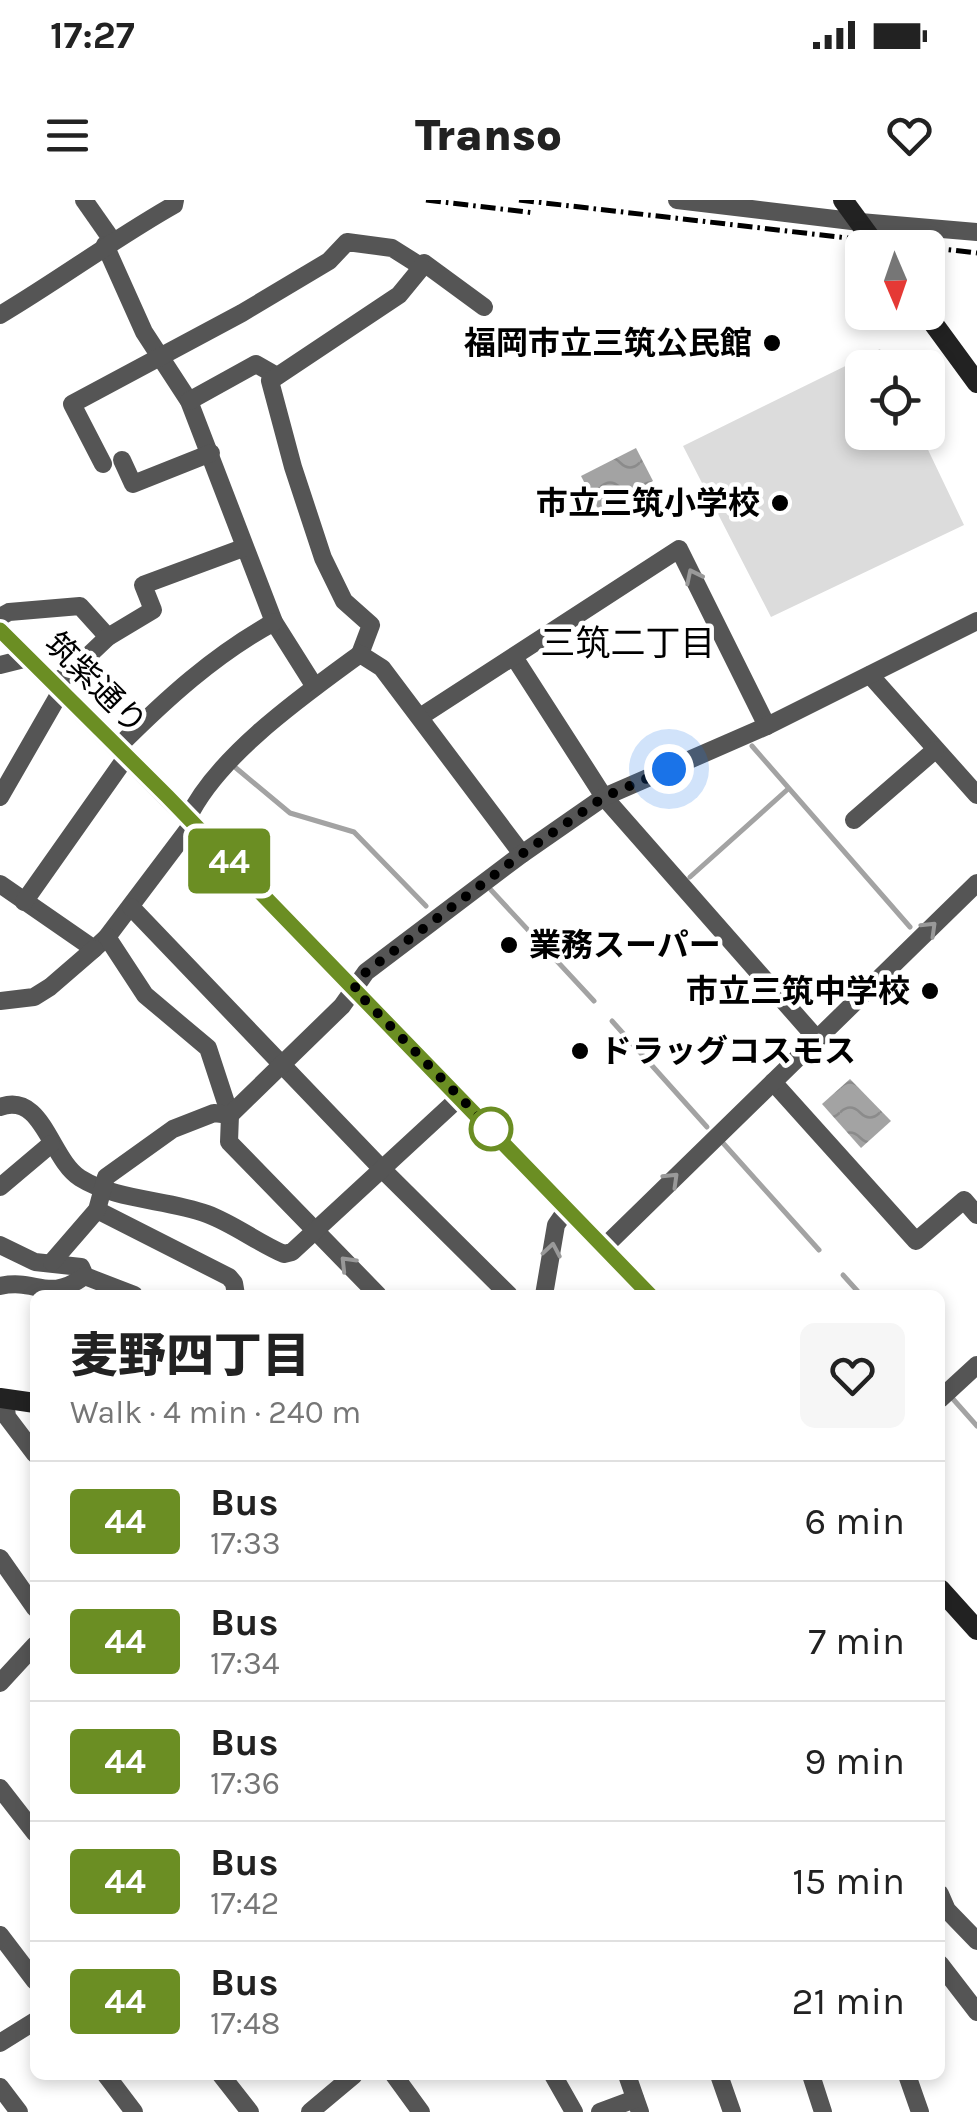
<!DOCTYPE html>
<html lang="en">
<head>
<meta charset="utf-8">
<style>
	:root { --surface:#fff; --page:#f6f6f6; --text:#222; --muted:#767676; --line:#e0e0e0 }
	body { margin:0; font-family:Karla,"Noto Sans JP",sans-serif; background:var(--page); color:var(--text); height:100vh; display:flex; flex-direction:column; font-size:38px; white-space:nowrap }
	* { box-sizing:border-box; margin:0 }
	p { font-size:32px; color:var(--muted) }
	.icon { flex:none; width:55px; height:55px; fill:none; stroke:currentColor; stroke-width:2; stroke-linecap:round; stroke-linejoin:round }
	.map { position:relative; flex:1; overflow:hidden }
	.details { position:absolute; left:30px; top:1090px; width:915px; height:790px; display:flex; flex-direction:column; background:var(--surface); border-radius:15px; box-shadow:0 5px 15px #0003 }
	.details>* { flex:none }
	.badge { padding:0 20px; border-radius:8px; font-size:35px; line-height:65px }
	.needle { width:65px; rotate:178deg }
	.controls { position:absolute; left:845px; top:30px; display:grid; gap:20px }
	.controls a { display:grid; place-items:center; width:100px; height:100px; border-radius:15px; background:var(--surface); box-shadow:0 5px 15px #0003; font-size:50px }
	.you { position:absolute; width:50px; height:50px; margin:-25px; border:8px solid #fff; border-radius:50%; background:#1a73e8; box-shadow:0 0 0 15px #1a73e833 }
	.map>.badge { position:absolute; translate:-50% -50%; box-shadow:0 0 0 5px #fff }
	.round { display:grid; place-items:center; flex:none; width:105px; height:105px; border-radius:15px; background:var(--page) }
	.headline { display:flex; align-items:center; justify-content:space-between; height:170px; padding:0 40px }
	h1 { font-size:48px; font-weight:800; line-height:75px }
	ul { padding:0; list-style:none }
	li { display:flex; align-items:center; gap:30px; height:120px; padding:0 40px; border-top:2px solid var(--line) }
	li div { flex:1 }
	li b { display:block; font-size:38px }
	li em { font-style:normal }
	li .badge { min-width:110px; font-weight:700; text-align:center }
	.status { display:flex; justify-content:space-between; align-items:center; height:70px; padding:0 50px; background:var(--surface); direction:ltr }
	.status svg { height:28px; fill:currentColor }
	header { display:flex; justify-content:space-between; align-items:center; height:130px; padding:0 40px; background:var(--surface); font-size:45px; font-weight:800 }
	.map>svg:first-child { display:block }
	.garden { fill:#dcdcdc }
	.water { fill:url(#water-waves) }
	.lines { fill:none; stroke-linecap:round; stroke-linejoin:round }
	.stream { stroke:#a3a3a3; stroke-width:5 }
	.street { stroke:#555; stroke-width:18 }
	.secondary { stroke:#222; stroke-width:20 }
	.rail { stroke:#000; stroke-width:5; stroke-dasharray:15 5 2.5 5; stroke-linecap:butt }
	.oneway { stroke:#999 }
	.line-casing { stroke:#fff; stroke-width:22 }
	.line { stroke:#6b8e23; stroke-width:15 }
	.walk { stroke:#000; stroke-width:10; stroke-dasharray:0 18 }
	.poi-dot { fill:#000; stroke:#fff; stroke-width:4 }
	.stop-dot { fill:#fff; stroke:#6b8e23; stroke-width:5 }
	.labels { text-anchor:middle; stroke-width:9; stroke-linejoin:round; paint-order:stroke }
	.poi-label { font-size:32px; font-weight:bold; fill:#000; stroke:#fff; text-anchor:end }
	.street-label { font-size:32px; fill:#000; stroke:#fff }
	.neighbourhood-label { font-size:35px; fill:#000; stroke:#fff }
</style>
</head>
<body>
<div class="status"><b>17:27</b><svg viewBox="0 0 49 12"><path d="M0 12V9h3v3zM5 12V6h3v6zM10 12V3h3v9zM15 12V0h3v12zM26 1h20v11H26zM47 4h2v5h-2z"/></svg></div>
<header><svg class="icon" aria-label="menu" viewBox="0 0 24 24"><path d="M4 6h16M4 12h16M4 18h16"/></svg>Transo<svg class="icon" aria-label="heart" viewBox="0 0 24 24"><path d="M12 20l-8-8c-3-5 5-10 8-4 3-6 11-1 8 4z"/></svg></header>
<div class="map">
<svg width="977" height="1912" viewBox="0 0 977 1912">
	<defs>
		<pattern id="water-waves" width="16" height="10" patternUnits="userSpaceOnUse" patternTransform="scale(2.5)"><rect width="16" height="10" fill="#a3a3a3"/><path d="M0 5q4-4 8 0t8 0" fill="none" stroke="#8b8b8b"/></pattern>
	</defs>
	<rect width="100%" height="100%" fill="#fff"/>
	<!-- garden -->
	<polygon class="garden" points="880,149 888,167 862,168 862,232 920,233 964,325 771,417 683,246"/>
	<!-- water -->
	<g class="water">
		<polygon points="636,248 653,281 598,309 581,276"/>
		<polygon points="850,879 891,921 861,948 822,904"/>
	</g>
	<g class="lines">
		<!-- stream -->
		<g class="stream">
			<polyline points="752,546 910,727"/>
			<polyline points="236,568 290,613 354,632 426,706"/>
			<polyline points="690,677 788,589"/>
			<polyline points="491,690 594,801"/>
			<polyline points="612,821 707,927"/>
			<polyline points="723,943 819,1050"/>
			<polyline points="843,1075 861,1095"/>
			<polyline points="953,1199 977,1226"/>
		</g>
		<!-- street -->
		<g class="street">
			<polyline points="84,0 112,40"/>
			<polyline points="677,0 860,22 977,32"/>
			<polyline points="105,45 144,132 189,201 274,422 315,487"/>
			<path d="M0,115C59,80 114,39 174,5L175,0"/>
			<polyline points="189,201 256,164 277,176"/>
			<polyline points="122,260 133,284 211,253"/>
			<polyline points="103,264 72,204 242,113 329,61 347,42 392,48 422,67 424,63 484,107"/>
			<polyline points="0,417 9,412 80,406 108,437"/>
			<polyline points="360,454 371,425 344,401 323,358 293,267 270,181 399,95 422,67"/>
			<polyline points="514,457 604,597 817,839"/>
			<polyline points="0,465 28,458"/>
			<polyline points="870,475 977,595"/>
			<polyline points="54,483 70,473 108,437 153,410 143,385 243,348"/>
			<polyline points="420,517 679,349 767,526"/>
			<path d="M118,547C166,499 214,455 274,422"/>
			<polyline points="0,597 61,491"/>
			<path d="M188,618C218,555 304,495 360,454L382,468L522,654"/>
			<polyline points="854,620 935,550"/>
			<polyline points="0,684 94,749 107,737 193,623"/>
			<polyline points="24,702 127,556"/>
			<polyline points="131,707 382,969 509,1095"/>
			<polyline points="107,737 145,795 208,848 230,915 229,942 378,1095"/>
			<polyline points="0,801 34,797 50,787 94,749"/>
			<polyline points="773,882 916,1041 964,1000 977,1015"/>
			<path d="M0,907C43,891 50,959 80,978C117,1001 167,999 207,1014C234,1024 258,1043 284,1054L292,1052L460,897"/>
			<polyline points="0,987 51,944"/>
			<polyline points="97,1010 229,1077 234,1083 236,1095"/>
			<polyline points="0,1045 35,1062 81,1067 85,1076 134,1095"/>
			<polyline points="603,1048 977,683"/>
			<polyline points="52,1062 97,1010 106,977 173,929 214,913 230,915 342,806 366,772 522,654 604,597 767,526 977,421"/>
			<path d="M0,1086C37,1078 47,1103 85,1076"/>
			<polyline points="544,1095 556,1025 567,1009"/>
			<polyline points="5,1199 7,1217 35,1254"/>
			<polyline points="940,1199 977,1165"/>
			<polyline points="0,1358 35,1408"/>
			<polyline points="0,1483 35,1445"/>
			<polyline points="0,1588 35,1633"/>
			<polyline points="940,1694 947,1710 977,1741"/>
			<polyline points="0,1735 35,1781"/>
			<polyline points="940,1764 977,1812"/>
			<polyline points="0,1843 35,1821"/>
			<polyline points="106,1875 134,1912"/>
			<polyline points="221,1875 250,1912"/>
			<polyline points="394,1875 421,1912"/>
			<polyline points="553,1875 574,1912"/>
			<polyline points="627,1875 640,1912"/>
			<polyline points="719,1875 732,1912"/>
			<polyline points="811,1875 823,1912"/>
			<polyline points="907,1875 920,1912"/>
			<polyline points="0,1887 19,1912"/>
			<polyline points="310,1912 354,1875"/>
			<polyline points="600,1912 635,1899"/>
		</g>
		<!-- secondary -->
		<g class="secondary">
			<polyline points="843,0 878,48"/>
			<polyline points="925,112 977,183"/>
			<polyline points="0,430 188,618 650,1095"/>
			<polyline points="0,1198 35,1203"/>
			<polyline points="940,1389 977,1430"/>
		</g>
		<!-- rail -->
		<g class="rail">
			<polyline points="426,0 535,13"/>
			<polyline points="519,0 977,53"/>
		</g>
	</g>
	<!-- one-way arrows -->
	<defs><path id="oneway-chevron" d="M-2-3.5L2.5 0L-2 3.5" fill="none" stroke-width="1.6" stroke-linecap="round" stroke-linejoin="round" transform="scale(2.5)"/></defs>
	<g class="oneway">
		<use href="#oneway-chevron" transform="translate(693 376) rotate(-116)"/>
		<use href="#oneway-chevron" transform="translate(930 728) rotate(-44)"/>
		<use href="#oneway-chevron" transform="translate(672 979) rotate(-44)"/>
		<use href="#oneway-chevron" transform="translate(552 1050) rotate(-80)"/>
		<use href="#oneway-chevron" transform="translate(347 1063) rotate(-134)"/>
	</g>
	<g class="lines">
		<!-- line casing -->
		<g class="line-casing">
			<polyline id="line" points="0,430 168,597 650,1095"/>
		</g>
		<!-- line -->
		<use href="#line" class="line"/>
		<!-- walk -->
		<polyline class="walk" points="491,929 354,789 366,772 522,654 604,597 669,569"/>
	</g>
	<!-- markers -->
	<g class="poi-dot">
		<circle cx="772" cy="143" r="10"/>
		<circle cx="780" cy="303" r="10"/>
		<circle cx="509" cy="745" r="10"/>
		<circle cx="930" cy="791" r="10"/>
		<circle cx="580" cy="851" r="10"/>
	</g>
	<circle class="stop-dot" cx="491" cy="929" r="20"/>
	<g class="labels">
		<!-- poi labels -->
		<g class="poi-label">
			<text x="752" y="154">福岡市立三筑公民館</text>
			<text x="760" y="314">市立三筑小学校</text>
			<text x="529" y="756" text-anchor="start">業務スーパー</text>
			<text x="910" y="802">市立三筑中学校</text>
			<text x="600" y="862" text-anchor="start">ドラッグコスモス</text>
		</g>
		<!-- street labels -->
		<g class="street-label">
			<text transform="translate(96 483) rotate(45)" y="11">筑紫通り</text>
		</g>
		<!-- neighbourhood labels -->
		<g class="neighbourhood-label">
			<text x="628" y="455">三筑二丁目</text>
		</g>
	</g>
</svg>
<div class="controls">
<a><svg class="needle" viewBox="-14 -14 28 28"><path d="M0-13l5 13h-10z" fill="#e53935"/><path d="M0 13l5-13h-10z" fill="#767676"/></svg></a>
<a><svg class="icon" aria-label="locate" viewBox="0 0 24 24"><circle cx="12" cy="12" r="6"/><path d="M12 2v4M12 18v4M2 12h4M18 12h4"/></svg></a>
</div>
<div class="you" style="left:669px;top:569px"></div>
<b class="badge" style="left:229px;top:661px;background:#6b8e23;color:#fff">44</b>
<section class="details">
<div class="headline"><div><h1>麦野四丁目</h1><p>Walk · 4 min · 240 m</p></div><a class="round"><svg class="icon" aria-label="heart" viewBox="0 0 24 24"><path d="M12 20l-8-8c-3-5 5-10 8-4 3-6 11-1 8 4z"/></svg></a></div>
<ul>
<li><span class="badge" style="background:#6b8e23;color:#fff">44</span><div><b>Bus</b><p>17:33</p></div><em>6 min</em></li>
<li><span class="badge" style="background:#6b8e23;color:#fff">44</span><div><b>Bus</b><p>17:34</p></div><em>7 min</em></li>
<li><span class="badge" style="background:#6b8e23;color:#fff">44</span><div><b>Bus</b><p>17:36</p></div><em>9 min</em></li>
<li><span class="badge" style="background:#6b8e23;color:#fff">44</span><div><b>Bus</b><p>17:42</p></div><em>15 min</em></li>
<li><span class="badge" style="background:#6b8e23;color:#fff">44</span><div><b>Bus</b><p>17:48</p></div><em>21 min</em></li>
</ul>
</section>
</div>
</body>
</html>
